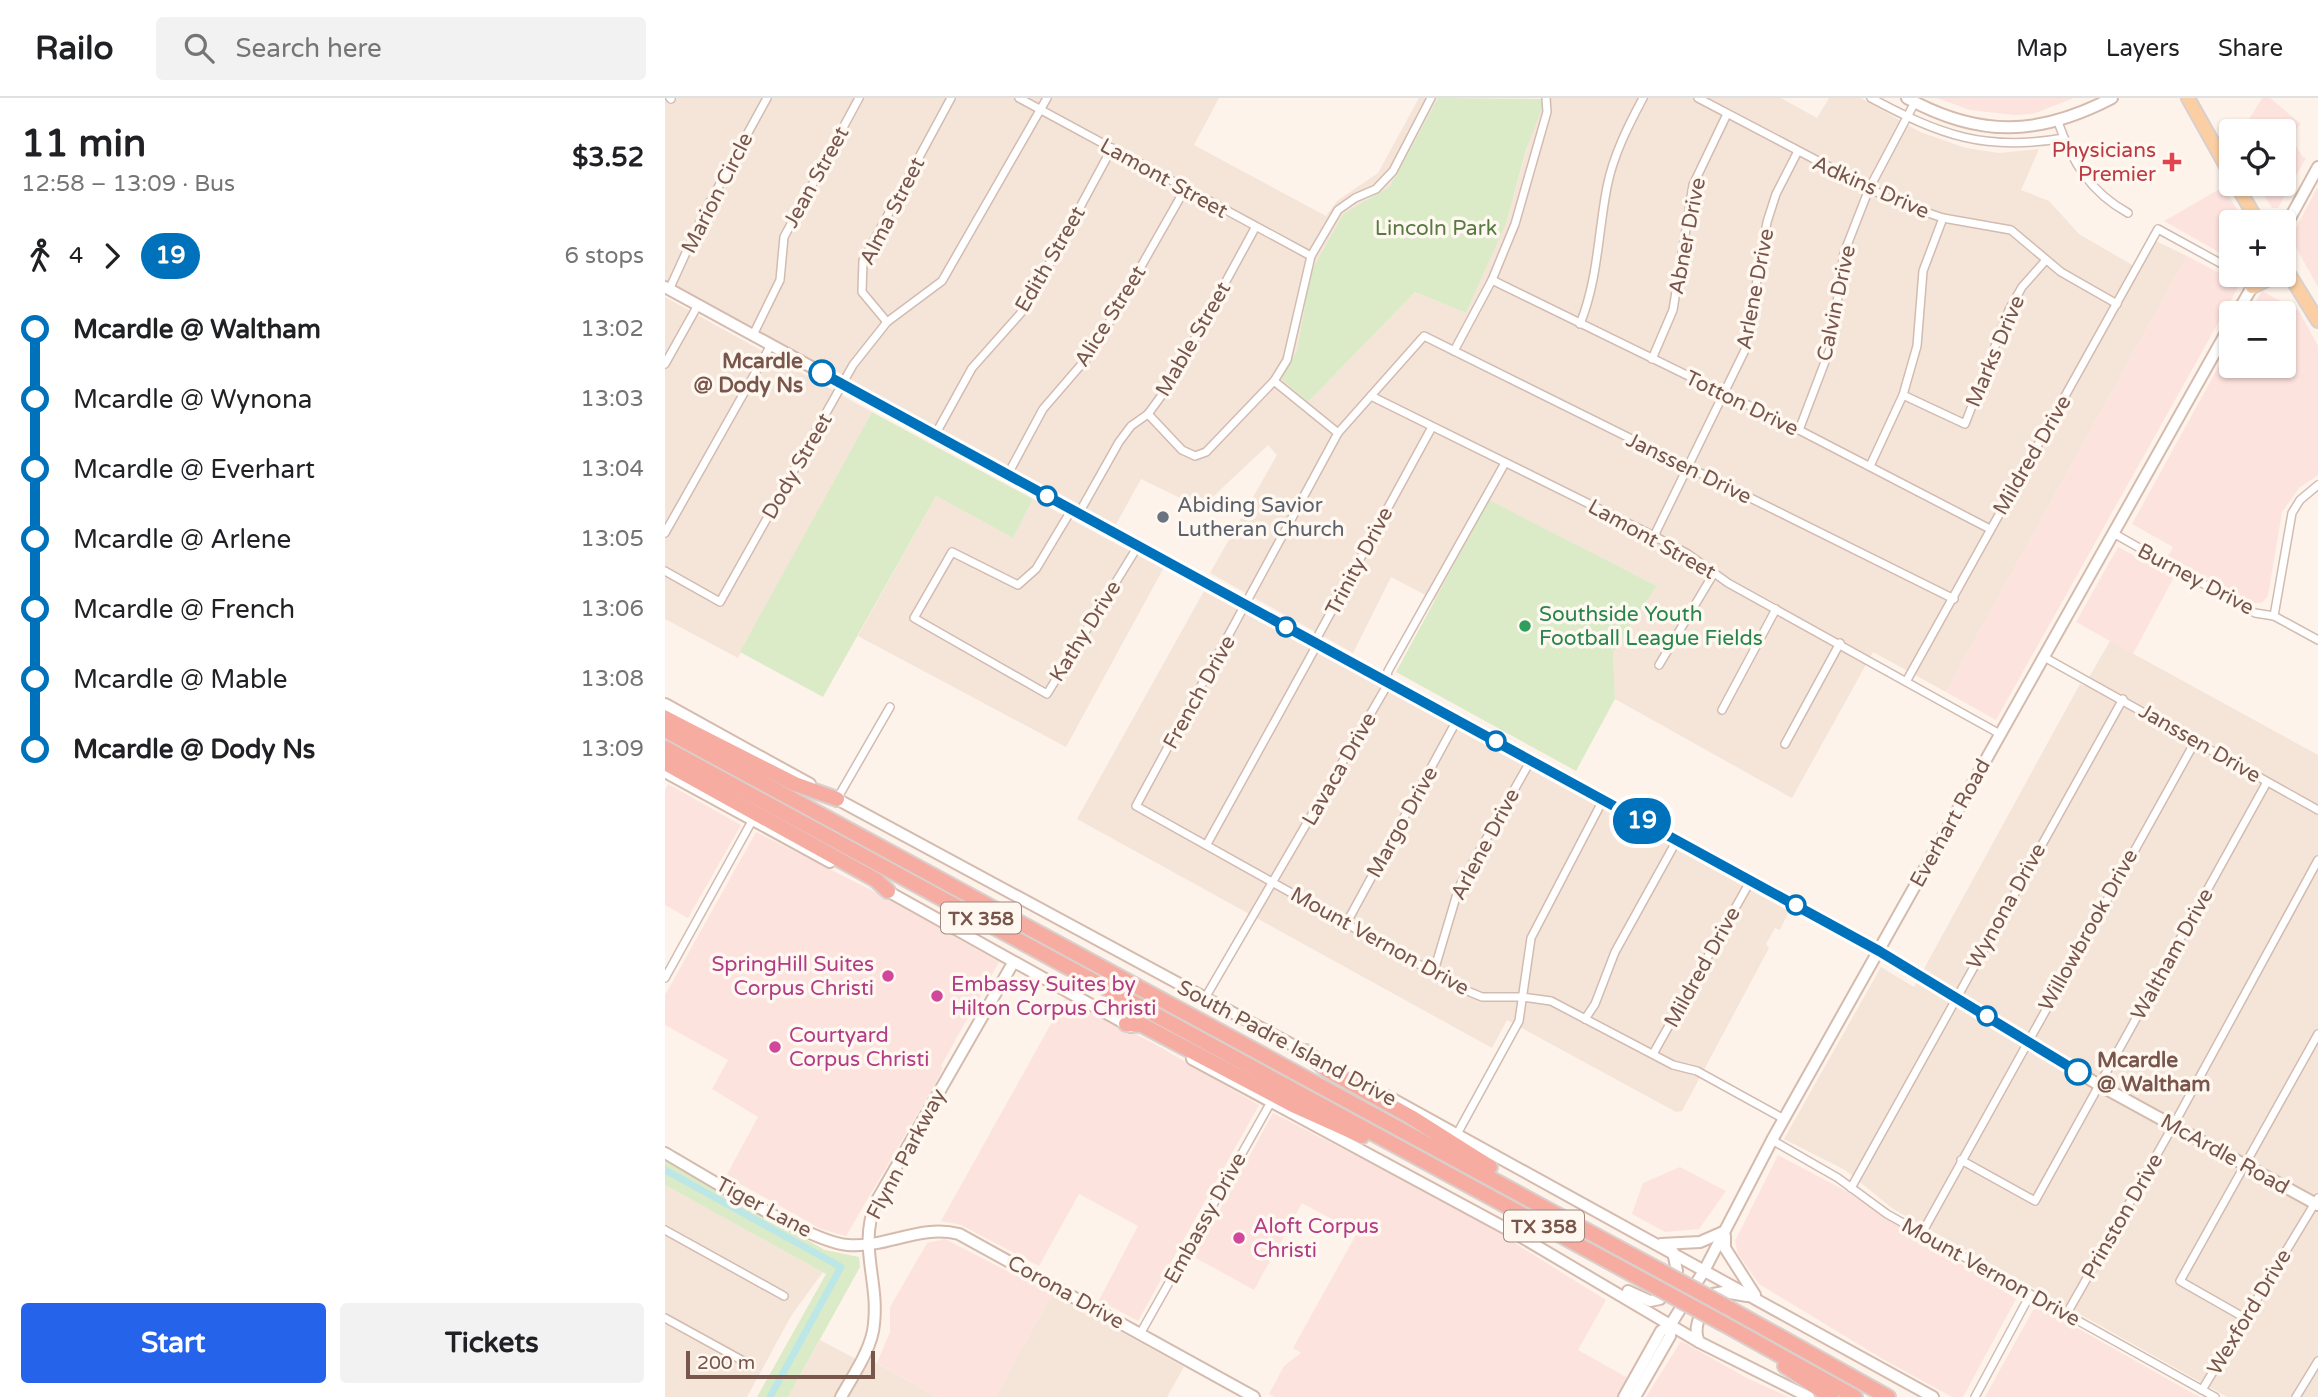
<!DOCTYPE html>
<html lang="en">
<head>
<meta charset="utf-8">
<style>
	:root { --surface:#fff; --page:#f2f2f2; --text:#202124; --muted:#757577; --line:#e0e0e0; --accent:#2563eb }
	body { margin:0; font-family:"Varela Round",sans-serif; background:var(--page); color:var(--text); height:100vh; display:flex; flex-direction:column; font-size:26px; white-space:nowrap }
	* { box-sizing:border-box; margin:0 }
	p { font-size:23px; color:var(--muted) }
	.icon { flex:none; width:38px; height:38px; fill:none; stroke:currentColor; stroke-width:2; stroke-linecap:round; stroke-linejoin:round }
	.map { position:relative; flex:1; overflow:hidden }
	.sheet { display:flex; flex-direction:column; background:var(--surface); width:665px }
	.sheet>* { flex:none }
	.badge { padding:0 14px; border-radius:23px; font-size:24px; line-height:46px }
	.fabs { position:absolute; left:1554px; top:21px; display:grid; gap:14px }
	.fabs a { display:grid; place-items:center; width:77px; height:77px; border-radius:7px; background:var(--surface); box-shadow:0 2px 5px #0004; font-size:35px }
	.scale { position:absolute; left:21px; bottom:18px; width:189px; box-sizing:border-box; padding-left:7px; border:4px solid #79564c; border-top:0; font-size:19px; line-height:24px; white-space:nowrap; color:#79564c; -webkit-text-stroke:5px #fff8f1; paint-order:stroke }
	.map>.badge { position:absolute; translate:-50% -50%; box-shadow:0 0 0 4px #fff }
	.legs { display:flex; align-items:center; gap:10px; height:77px; padding:0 21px; font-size:23px }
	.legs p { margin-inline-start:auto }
	.head { display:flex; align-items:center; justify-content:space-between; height:119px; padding:0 21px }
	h1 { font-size:38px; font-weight:700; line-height:52px }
	.primary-button { display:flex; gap:14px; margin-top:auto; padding:14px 21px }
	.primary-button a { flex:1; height:80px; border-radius:7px; background:var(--accent); color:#fff; font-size:28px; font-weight:700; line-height:80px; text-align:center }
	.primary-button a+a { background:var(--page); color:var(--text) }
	ul { padding:0 21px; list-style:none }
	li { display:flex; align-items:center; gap:24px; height:70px; font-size:26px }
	li i { display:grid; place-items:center; width:10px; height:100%; margin:0 9px; background:currentColor }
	li i::after { content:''; width:18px; height:18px; margin:-9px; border:5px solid; border-radius:50%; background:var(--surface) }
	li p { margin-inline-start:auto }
	li:first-child i { background:linear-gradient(#0000 50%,currentColor 0) }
	li:last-child i { background:linear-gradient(currentColor 50%,#0000 0) }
	header { display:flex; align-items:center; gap:42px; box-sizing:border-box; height:98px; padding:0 35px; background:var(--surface); border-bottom:2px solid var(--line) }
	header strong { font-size:33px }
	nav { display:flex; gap:38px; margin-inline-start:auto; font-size:24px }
	.search { width:490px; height:63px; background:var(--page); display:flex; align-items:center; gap:18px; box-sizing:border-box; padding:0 24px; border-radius:7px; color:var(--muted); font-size:26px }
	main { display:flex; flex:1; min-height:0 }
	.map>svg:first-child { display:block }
	.residential { fill:#f5e4d8 }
	.commercial { fill:#fde3de }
	.green { fill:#dbebc7 }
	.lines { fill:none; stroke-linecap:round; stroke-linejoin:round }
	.canal { stroke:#bde7e7; stroke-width:7 }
	.street-casing { stroke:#d2bcb1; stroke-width:10 }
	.secondary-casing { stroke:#d5bbae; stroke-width:14 }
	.primary-casing { stroke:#d9d0cd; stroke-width:16 }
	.highway-casing { stroke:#d9d0cd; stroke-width:18 }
	.street { stroke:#fff; stroke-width:7 }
	.secondary { stroke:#fff; stroke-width:10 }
	.primary { stroke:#fbcfa3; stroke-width:12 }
	.highway { stroke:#f7aca1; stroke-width:14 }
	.highway-bridge-casing { stroke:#d9d0cd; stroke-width:18; stroke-linecap:butt }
	.highway-bridge { stroke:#f7aca1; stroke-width:14 }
	.line-1-casing { stroke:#fff; stroke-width:16 }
	.line-1 { stroke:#0072bc; stroke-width:10 }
	.health-dot { fill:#e0444e; stroke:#fff8f1; stroke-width:2.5 }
	.stop-1-dot { fill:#fff; stroke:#0072bc; stroke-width:3.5 }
	.worship-dot { fill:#6b7280; stroke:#fff8f1; stroke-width:2.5 }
	.leisure-dot { fill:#2e9e5b; stroke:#fff8f1; stroke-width:2.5 }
	.hotel-dot { fill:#d1479c; stroke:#fff8f1; stroke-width:2.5 }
	.labels { text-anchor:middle; stroke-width:7; stroke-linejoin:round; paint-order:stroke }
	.shield { fill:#fff8f1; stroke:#a1877e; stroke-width:2 }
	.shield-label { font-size:19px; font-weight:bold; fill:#79564c }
	.health-label { font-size:21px; fill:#be3a42; stroke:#fff8f1; text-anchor:end }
	.street-label { font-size:21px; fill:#79564c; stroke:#fff8f1 }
	.park-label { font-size:21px; fill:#587941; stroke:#fff8f1 }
	.stop-label { font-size:21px; font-weight:bold; fill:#79564c; stroke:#fff8f1; text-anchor:end }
	.worship-label { font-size:21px; fill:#5b616d; stroke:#fff8f1; text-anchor:start }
	.leisure-label { font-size:21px; fill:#27864d; stroke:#fff8f1; text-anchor:start }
	.hotel-label { font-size:21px; fill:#b23c85; stroke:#fff8f1; text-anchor:start }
</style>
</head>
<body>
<header>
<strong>Railo</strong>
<div class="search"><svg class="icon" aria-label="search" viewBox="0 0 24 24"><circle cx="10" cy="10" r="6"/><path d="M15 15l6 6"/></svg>Search here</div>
<nav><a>Map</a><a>Layers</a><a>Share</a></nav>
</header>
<main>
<section class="sheet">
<div class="head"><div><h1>11 min</h1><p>12:58 – 13:09 · Bus</p></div><b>$3.52</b></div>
<div class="legs"><svg class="icon" aria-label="walk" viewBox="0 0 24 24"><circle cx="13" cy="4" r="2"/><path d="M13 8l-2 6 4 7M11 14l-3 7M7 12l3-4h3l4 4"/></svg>4<svg class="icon" aria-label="forward" viewBox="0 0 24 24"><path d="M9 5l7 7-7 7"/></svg><b class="badge" style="background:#0072bc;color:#fff">19</b><p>6 stops</p></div>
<ul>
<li><i style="color:#0072bc"></i><b>Mcardle @ Waltham</b><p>13:02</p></li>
<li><i style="color:#0072bc"></i><span>Mcardle @ Wynona</span><p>13:03</p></li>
<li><i style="color:#0072bc"></i><span>Mcardle @ Everhart</span><p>13:04</p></li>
<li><i style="color:#0072bc"></i><span>Mcardle @ Arlene</span><p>13:05</p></li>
<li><i style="color:#0072bc"></i><span>Mcardle @ French</span><p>13:06</p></li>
<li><i style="color:#0072bc"></i><span>Mcardle @ Mable</span><p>13:08</p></li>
<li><i style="color:#0072bc"></i><b>Mcardle @ Dody Ns</b><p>13:09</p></li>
</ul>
<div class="primary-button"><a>Start</a><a>Tickets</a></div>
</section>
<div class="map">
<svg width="1653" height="1299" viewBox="0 0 1653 1299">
	<rect width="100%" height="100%" fill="#fdf3ea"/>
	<!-- residential -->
	<g class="residential">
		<polygon points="0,0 554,0 529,47 661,118 672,103 713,75 754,0 773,0 725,88 678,116 646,173 632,252 616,281 643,304 750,194 801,215 841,126 876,0 1116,0 1152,20 1164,0 1196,0 1255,34 1301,50 1334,55 1374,51 1356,92 1384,103 1414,136 1474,171 1491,143 1522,158 1281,594 1208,554 1127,700 950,601 948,553 992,488 825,403 770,502 726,479 688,555 545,475 612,357 603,347 536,410 476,381 450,428 0,182"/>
		<polygon points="0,199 207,314 73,560 0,521"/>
		<polygon points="271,398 348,440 368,401 498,471 401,649 193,538"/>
		<polygon points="539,493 1124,813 1115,832 1110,830 1101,846 1104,850 1017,1013 1011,1014 842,922 827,950 412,721"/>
		<polygon points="1445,543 1653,657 1653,1299 1562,1299 1228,1111 1180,1072 1119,1041 1216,869 1249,889 1415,586 1419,588"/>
		<polygon points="0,1087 158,1174 126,1218 82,1299 0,1299"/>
		<polygon points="387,1196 519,1269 502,1299 330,1299"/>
		<polygon points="155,1242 202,1267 206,1262 272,1299 123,1299"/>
	</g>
	<!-- commercial -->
	<g class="commercial">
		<polygon points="1272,0 1409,0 1368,16 1349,17 1305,12"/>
		<polygon points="1597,0 1605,0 1636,26 1624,37 1638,59 1641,60 1613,110 1607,110 1592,86 1619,86 1619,33 1577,33"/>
		<polygon points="1558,89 1580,124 1566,124 1566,161 1499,123"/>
		<polygon points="1652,90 1653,91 1653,189 1629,146 1628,136"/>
		<polygon points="1522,158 1575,186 1331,622 1281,594"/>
		<polygon points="1597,193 1634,213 1653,248 1653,377 1634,390 1617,414 1603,498 1597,505 1588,505 1503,458 1508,449 1467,426 1566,246 1566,268 1619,268 1619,215 1584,215"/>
		<polygon points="1453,449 1509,479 1468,556 1411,524"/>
		<polygon points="3,686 76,727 23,820 0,807 0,692"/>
		<polygon points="91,734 212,795 334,864 276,968 278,970 270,986 181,1138 156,1131 61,1078 93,1019 47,991 63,962 0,927 0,897"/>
		<polygon points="401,899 495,949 594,1007 473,1223 434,1202 473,1128 414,1096 374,1168 296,1127 276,1123"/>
		<polygon points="608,1015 800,1114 941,1202 913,1252 963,1280 952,1299 609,1299 604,1296 619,1268 636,1255 628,1250 692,1135 637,1105 589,1192 529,1159"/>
		<polygon points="1113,1057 1181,1093 1351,1201 1298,1299 1287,1299 1216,1260 1094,1186 1073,1156 1070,1143"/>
		<polygon points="1015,1069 1061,1093 1034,1131 1000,1134 967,1116 978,1085"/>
		<polygon points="280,1141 387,1196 330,1299 272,1299 212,1265 225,1234 225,1209 262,1145"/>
		<polygon points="1377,1210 1529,1296 1535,1299 1320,1299 1368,1212"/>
		<polygon points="1016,1243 1084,1281 1124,1299 981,1299"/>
	</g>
	<!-- green -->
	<g class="green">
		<polygon points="773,0 877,1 877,10 861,52 841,126 801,215 750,194 643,304 616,281 632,252 646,173 678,116 725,88"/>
		<polygon points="207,314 368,401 348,440 271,398 158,599 75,554"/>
		<polygon points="824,402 992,488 948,553 950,601 911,673 731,574"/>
		<polygon points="0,1063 160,1152 194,1159 195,1169 123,1299 92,1299 161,1176 0,1087"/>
	</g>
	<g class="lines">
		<!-- canal -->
		<polyline class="canal" points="0,1072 176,1169 105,1299"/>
		<!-- street casing -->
		<g class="street-casing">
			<g id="street">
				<polyline points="5,0 6,1"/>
				<polyline points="354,0 646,158"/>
				<polyline points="1033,0 1231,104 1278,120 1346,132 1396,174 1452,206"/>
				<path d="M1206,0C1275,37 1320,54 1399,40"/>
				<path d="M1393,24C1407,64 1425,94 1463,115"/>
				<polyline points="1578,177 1590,183"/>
				<polyline points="827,182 1134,332 1325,431"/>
				<polyline points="4,192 39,115 102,0"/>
				<polyline points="222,224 197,194 198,163 286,0"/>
				<path d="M915,226C933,182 933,135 942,89C948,58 963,28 978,0"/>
				<polyline points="88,237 115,182 119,139 194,0"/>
				<polyline points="789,253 827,182 850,126 882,14 881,0"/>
				<polyline points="987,261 1008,212 1028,87 1062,16"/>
				<polyline points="0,266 33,207"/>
				<polyline points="609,283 673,335"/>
				<polyline points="1238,297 1300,326 1344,212 1357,189 1381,162"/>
				<polyline points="706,298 989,438 1023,456 1063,485 1335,636"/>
				<polyline points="483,316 517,352 530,358 541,354 609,283 622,262 646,158 673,112 690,100 711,91 728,73 766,0"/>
				<polyline points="1134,332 1166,248 1179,155 1204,91 1250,4"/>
				<polyline points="270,337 307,270 355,216 367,198 447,50"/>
				<polyline points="1205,368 1238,297 1252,248 1258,173 1278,120"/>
				<polyline points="343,376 378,311 428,253 520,91"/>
				<polyline points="407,411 371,471 353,487 287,454 249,520 382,596 473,448"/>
				<polyline points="414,415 454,344 466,328 483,316 505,286 590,130"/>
				<polyline points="0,435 106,247"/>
				<polyline points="1448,435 1590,515 1609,518 1653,542"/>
				<polyline points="989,438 1080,252 1102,124 1111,96 1132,55"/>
				<polyline points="0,473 55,504 188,267 222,224 277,183 382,0"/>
				<polyline points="1609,518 1627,415 1635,402 1653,387"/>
				<polyline points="1379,559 1653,712"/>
				<polyline points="994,567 1049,475"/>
				<polyline points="1242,582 1493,131 1566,171"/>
				<polyline points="1057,612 1111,511"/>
				<polyline points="1120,646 1175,545"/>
				<polyline points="172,701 225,609"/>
				<polyline points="542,746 648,554 654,536 767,329"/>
				<polyline points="681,826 792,622"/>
				<polyline points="769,873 794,789 866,662"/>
				<polyline points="0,880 87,723"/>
				<polyline points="540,900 720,591 723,573 840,365"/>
				<polyline points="920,921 930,906 950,854 1012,742"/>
				<polyline points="988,956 1086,782"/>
				<polyline points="1119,1021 1032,973 1008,967 886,903 857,899 817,899 800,892 471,708 673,335 759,238 1289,501"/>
				<polyline points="792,1036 854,923 866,840 938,702"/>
				<polyline points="1107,1042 1173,1080 1222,1116 1550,1299"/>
				<polyline points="1296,1062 1370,1103 1602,684"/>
				<polyline points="1186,1090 1458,601"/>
				<polyline points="0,1132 119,1198"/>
				<polyline points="1257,1135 1531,642"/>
				<polyline points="1401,1217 1508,1028 1653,762"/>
				<polyline points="0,1220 80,1264"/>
				<polyline points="1580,1220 1515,1183 1653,936"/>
				<polyline points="475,1236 606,1004"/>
				<polyline points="1537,1292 1653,1100"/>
				<polyline points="1310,1299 1365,1197"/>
				<polyline points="1631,1299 1653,1263"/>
			</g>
		</g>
		<!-- secondary casing -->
		<g class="secondary-casing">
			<g id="secondary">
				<path d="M1242,0C1315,40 1374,38 1447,0"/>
				<polyline points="1619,131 1653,69"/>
				<polyline points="0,189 1215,853 1434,987 1653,1107"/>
				<polyline points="1572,215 1594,177"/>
				<polyline points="0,606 145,686"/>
				<polyline points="0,674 165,764"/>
				<polyline points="168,699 646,957"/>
				<polyline points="217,790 466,929"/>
				<polyline points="527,961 853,1137 1034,1244 1144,1299"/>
				<polyline points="722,998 1268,1299"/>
				<path d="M0,1055C37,1076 146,1145 183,1147C222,1150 255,1126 294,1136L589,1299"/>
				<polyline points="1060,1138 1060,1150 1090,1197"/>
				<polyline points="996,1146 1035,1144 1058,1134"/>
				<polyline points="963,1193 985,1203 995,1201 1012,1173 1008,1154"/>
				<path d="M1034,1244C1026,1226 1039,1212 1048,1196L1059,1194L1082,1198"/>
				<path d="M176,1299C188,1277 207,1251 209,1226C214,1181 193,1149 211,1104L348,865"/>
				<polyline points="959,1299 996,1233 1006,1226 1040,1171 1107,1042 1566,226"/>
				<polyline points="970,1299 1005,1238 1006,1226"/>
			</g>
		</g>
		<!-- primary casing -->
		<g class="primary-casing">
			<g id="primary">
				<polyline points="1523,0 1566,77"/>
				<polyline points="1571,86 1593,124"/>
				<polyline points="1619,168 1653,223"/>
				<polyline points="1587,189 1604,181 1625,178"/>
			</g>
		</g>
		<!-- highway casing -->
		<g class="highway-casing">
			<g id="highway">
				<polyline points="0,620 130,686 172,701"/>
				<polyline points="0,632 994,1172"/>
				<polyline points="0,650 987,1187"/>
				<polyline points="0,665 211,782 223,793"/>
				<polyline points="461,926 477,927 628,1007 697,1038"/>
				<polyline points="641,954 662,972 746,1019 825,1069"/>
				<polyline points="1060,1208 1223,1299"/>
				<polyline points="1057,1225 1190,1299"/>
				<polyline points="1120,1268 1166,1299"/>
			</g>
		</g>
		<!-- street -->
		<use href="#street" class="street"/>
		<!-- secondary -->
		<use href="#secondary" class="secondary"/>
		<!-- primary -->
		<use href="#primary" class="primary"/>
		<!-- highway -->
		<use href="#highway" class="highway"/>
		<!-- highway-bridge casing -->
		<g class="highway-bridge-casing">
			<g id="highway-bridge">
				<polyline points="994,1172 1060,1208"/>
				<polyline points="987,1187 1057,1225"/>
			</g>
		</g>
		<!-- highway-bridge -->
		<use href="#highway-bridge" class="highway-bridge"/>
	</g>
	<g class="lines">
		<!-- line-1 casing -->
		<g class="line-1-casing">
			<polyline id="line-1" points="157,275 1214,853 1413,974"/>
		</g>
		<!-- line-1 -->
		<use href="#line-1" class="line-1"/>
	</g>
	<!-- markers -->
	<path class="health-dot" d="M1503.5 53.5h7v7h7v7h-7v7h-7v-7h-7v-7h7z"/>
	<g class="stop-1-dot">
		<circle cx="157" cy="275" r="12"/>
		<circle cx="382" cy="398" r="9"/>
		<circle cx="621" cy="529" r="9"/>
		<circle cx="831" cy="643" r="9"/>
		<circle cx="1131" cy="807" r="9"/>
		<circle cx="1322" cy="918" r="9"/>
		<circle cx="1413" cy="974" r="12"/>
	</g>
	<circle class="worship-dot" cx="498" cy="419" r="7"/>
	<circle class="leisure-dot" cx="860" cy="528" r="7"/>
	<g class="hotel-dot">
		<circle cx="223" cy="878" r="7"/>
		<circle cx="272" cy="898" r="7"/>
		<circle cx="110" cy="949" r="7"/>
		<circle cx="574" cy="1140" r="7"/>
	</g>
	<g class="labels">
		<!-- shield labels -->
		<g class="shield">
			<rect x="276" y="804.5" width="80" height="31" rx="5"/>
			<rect x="839" y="1112.5" width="80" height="31" rx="5"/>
		</g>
		<g class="shield-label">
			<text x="316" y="827">TX 358</text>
			<text x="879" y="1135">TX 358</text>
		</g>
		<!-- health labels -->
		<g class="health-label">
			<text x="1491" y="59">Physicians<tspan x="1491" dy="24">Premier</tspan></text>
		</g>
		<!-- street labels -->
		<g class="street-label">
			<text transform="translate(151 79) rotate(-61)" y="7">Jean Street</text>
			<text transform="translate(499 80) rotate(29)" y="7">Lamont Street</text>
			<text transform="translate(1206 89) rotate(24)" y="7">Adkins Drive</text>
			<text transform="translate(52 95) rotate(-63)" y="7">Marion Circle</text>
			<text transform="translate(227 113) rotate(-63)" y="7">Alma Street</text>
			<text transform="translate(1022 138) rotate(-79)" y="7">Abner Drive</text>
			<text transform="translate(385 161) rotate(-60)" y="7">Edith Street</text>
			<text transform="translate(1090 191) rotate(-79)" y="7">Arlene Drive</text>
			<text transform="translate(1171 205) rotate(-78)" y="7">Calvin Drive</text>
			<text transform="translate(445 218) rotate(-58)" y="7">Alice Street</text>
			<text transform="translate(528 241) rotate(-60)" y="7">Mable Street</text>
			<text transform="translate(1330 253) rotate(-67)" y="7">Marks Drive</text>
			<text transform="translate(1077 305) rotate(26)" y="7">Totton Drive</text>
			<text transform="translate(1367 357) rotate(-60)" y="7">Mildred Drive</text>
			<text transform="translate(132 368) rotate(-60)" y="7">Dody Street</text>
			<text transform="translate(1024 370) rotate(26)" y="7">Janssen Drive</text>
			<text transform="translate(987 441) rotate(29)" y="7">Lamont Street</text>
			<text transform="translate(694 463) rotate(-62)" y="7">Trinity Drive</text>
			<text transform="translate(1531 481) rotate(28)" y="7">Burney Drive</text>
			<text transform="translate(420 533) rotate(-58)" y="7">Kathy Drive</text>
			<text transform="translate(534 594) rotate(-61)" y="7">French Drive</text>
			<text transform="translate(1535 645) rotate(30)" y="7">Janssen Drive</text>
			<text transform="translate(674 671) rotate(-60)" y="7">Lavaca Drive</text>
			<text transform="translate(737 724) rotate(-61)" y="7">Margo Drive</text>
			<text transform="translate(1285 725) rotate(-61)" y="7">Everhart Road</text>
			<text transform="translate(820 746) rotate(-62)" y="7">Arlene Drive</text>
			<text transform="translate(1341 808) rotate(-61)" y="7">Wynona Drive</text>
			<text transform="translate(1423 832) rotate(-61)" y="7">Willowbrook Drive</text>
			<text transform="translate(715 843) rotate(29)" y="7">Mount Vernon Drive</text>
			<text transform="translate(1507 856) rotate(-61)" y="7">Waltham Drive</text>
			<text transform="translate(1037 869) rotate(-61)" y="7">Mildred Drive</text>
			<text transform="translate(622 945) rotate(28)" y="7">South Padre Island Drive</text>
			<text transform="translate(241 1056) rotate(-62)" y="7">Flynn Parkway</text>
			<text transform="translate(1560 1056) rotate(29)" y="7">McArdle Road</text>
			<text transform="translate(99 1109) rotate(28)" y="7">Tiger Lane</text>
			<text transform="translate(1457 1118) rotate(-60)" y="7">Prinston Drive</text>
			<text transform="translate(540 1120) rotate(-61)" y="7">Embassy Drive</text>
			<text transform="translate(1326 1174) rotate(29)" y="7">Mount Vernon Drive</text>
			<text transform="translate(401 1194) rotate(29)" y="7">Corona Drive</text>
			<text transform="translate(1584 1214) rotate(-59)" y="7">Wexford Drive</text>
		</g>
		<!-- park labels -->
		<g class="park-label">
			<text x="771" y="137">Lincoln Park</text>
		</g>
		<!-- stop labels -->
		<g class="stop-label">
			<text x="138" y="270">Mcardle<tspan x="138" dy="24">@ Dody Ns</tspan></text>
			<text x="1432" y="969" text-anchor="start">Mcardle<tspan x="1432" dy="24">@ Waltham</tspan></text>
		</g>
		<!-- worship labels -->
		<g class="worship-label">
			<text x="512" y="414">Abiding Savior<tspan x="512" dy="24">Lutheran Church</tspan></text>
		</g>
		<!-- leisure labels -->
		<g class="leisure-label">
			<text x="874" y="523">Southside Youth<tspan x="874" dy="24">Football League Fields</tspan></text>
		</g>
		<!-- hotel labels -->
		<g class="hotel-label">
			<text x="209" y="873" text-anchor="end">SpringHill Suites<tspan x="209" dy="24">Corpus Christi</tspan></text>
			<text x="286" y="893">Embassy Suites by<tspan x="286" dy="24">Hilton Corpus Christi</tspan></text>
			<text x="124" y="944">Courtyard<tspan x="124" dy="24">Corpus Christi</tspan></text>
			<text x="588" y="1135">Aloft Corpus<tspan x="588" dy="24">Christi</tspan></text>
		</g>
	</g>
</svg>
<div class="fabs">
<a><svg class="icon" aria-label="locate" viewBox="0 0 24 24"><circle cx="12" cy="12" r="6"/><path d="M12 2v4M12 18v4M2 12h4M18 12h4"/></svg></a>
<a>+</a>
<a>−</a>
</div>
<div class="scale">200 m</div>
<b class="badge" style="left:977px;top:723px;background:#0072bc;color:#fff">19</b>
</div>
</main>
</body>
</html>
